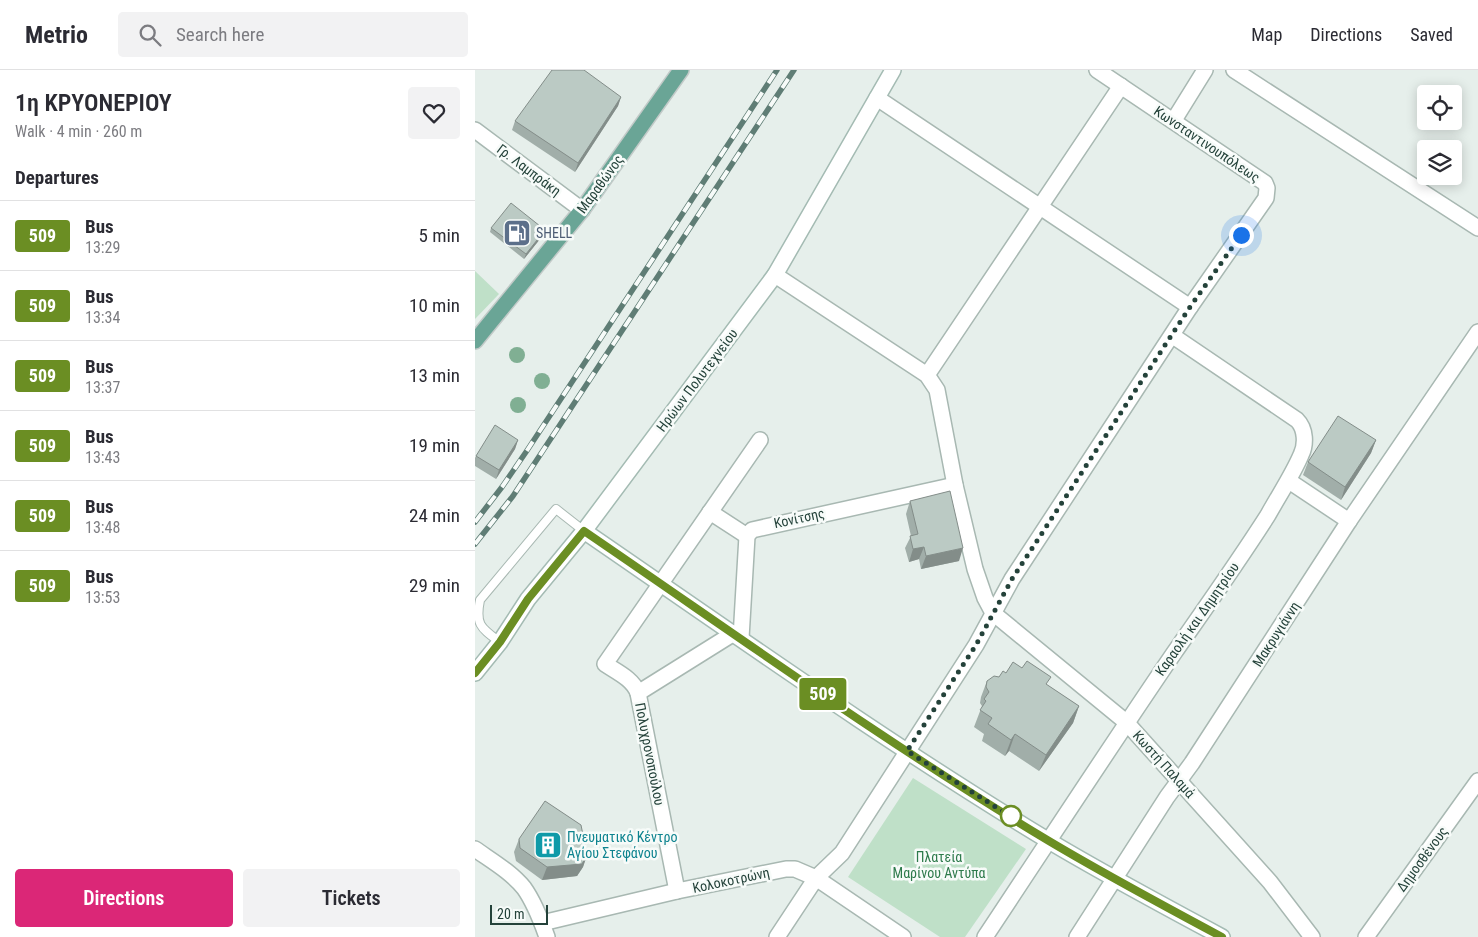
<!DOCTYPE html>
<html lang="en">
<head>
<meta charset="utf-8">
<style>
	:root { --surface:#fff; --page:#f2f2f3; --text:#2b2b33; --muted:#7c7c81; --line:#e1e1e2; --accent:#db2777 }
	body { margin:0; font-family:"Roboto Condensed",sans-serif; background:var(--page); color:var(--text); height:100vh; display:flex; flex-direction:column; font-size:19px; white-space:nowrap }
	* { box-sizing:border-box; margin:0 }
	p { font-size:16px; color:var(--muted) }
	.icon { flex:none; width:28px; height:28px; fill:none; stroke:currentColor; stroke-width:2; stroke-linecap:round; stroke-linejoin:round }
	.map { position:relative; flex:1; overflow:hidden }
	.sheet { display:flex; flex-direction:column; background:var(--surface); width:475px }
	.sheet>* { flex:none }
	.badge { padding:0 10px; border-radius:4px; font-size:18px; line-height:32px }
	.controls { position:absolute; left:942px; top:15px; display:grid; gap:10px }
	.controls a { display:grid; place-items:center; width:45px; height:45px; border-radius:5px; background:var(--surface); box-shadow:0 2px 12px #0003; font-size:25px }
	.scale { position:absolute; left:15px; bottom:12px; width:58px; box-sizing:border-box; padding-left:5px; border:2px solid #24423a; border-top:0; font-size:14px; line-height:18px; white-space:nowrap; color:#24423a; -webkit-text-stroke:4px #f7fbf9; paint-order:stroke }
	.you { position:absolute; width:25px; height:25px; margin:-12px; border:4px solid #fff; border-radius:50%; background:#1a73e8; box-shadow:0 0 0 8px #1a73e833 }
	.map>.badge { position:absolute; translate:-50% -50%; box-shadow:0 0 0 2px #fff }
	h2 { padding:0 15px; font-size:19px; line-height:45px }
	.round { display:grid; place-items:center; flex:none; width:52px; height:52px; border-radius:5px; background:var(--page) }
	.summary { display:flex; align-items:center; justify-content:space-between; height:85px; padding:0 15px }
	h1 { font-size:24px; font-weight:600; line-height:38px }
	.cta { display:flex; gap:10px; margin-top:auto; padding:10px 15px }
	.cta a { flex:1; height:58px; border-radius:5px; background:var(--accent); color:#fff; font-size:20px; font-weight:600; line-height:58px; text-align:center }
	.cta a+a { background:var(--page); color:var(--text) }
	ul { padding:0; list-style:none }
	li { display:flex; align-items:center; gap:15px; height:70px; padding:0 15px; border-top:1px solid var(--line) }
	li div { flex:1 }
	li b { display:block; font-size:19px }
	li em { font-style:normal }
	li .badge { min-width:55px; font-weight:700; text-align:center }
	header { display:flex; align-items:center; gap:30px; box-sizing:border-box; height:70px; padding:0 25px; background:var(--surface); border-bottom:1px solid var(--line) }
	header strong { font-size:24px }
	nav { display:flex; gap:28px; margin-inline-start:auto; font-size:18px }
	.search { width:350px; height:45px; background:var(--page); display:flex; align-items:center; gap:12px; box-sizing:border-box; padding:0 18px; border-radius:5px; color:var(--muted); font-size:19px }
	main { display:flex; flex:1; min-height:0 }
	.map>svg:first-child { display:block }
	.green { fill:#bfe0c8 }
	.lines { fill:none; stroke-linecap:round; stroke-linejoin:round }
	.lane-casing { stroke:#a8b8b2; stroke-width:10 }
	.street-casing { stroke:#a8b8b2; stroke-width:18 }
	.secondary-casing { stroke:#a4bbb3; stroke-width:18 }
	.primary-casing { stroke:#c2cac8; stroke-width:18 }
	.lane { stroke:#fff; stroke-width:8 }
	.street { stroke:#fff; stroke-width:15 }
	.secondary { stroke:#fff; stroke-width:15 }
	.primary { stroke:#6aa596; stroke-width:15 }
	.rail-casing { stroke:#5f7d75; stroke-width:5.5 }
	.rail { stroke:#f7fbf9; stroke-width:4; stroke-dasharray:11; stroke-linecap:butt }
	.tree { fill:#80af93 }
	.wall { fill:#a1aea9 }
	.shaded-wall { fill:#838d89 }
	.building { fill:#bbcac4; stroke:#838d89 }
	.line-casing { stroke:#fff; stroke-width:11 }
	.line { stroke:#6b8e23; stroke-width:8 }
	.walk { stroke:#24423a; stroke-width:5; stroke-dasharray:0 9 }
	.stop-dot { fill:#fff; stroke:#6b8e23; stroke-width:2.5 }
	.labels { text-anchor:middle; stroke-width:5; stroke-linejoin:round; paint-order:stroke }
	.street-label { font-size:14px; fill:#24423a; stroke:#f7fbf9 }
	.service-label { font-size:14px; fill:#4e5e75; stroke:#f7fbf9; text-anchor:start }
	.culture-label { font-size:14px; fill:#0d838f; stroke:#f7fbf9; text-anchor:start }
	.park-label { font-size:14px; fill:#2d7a4b; stroke:#f7fbf9 }
</style>
</head>
<body>
<header>
<strong>Metrio</strong>
<div class="search"><svg class="icon" aria-label="search" viewBox="0 0 24 24"><circle cx="10" cy="10" r="6"/><path d="M15 15l6 6"/></svg>Search here</div>
<nav><a>Map</a><a>Directions</a><a>Saved</a></nav>
</header>
<main>
<section class="sheet">
<div class="summary"><div><h1>1η ΚΡΥΟΝΕΡΙΟΥ</h1><p>Walk · 4 min · 260 m</p></div><a class="round"><svg class="icon" aria-label="heart" viewBox="0 0 24 24"><path d="M12 20l-8-8c-3-5 5-10 8-4 3-6 11-1 8 4z"/></svg></a></div>
<h2>Departures</h2>
<ul>
<li><span class="badge" style="background:#6b8e23;color:#fff">509</span><div><b>Bus</b><p>13:29</p></div><em>5 min</em></li>
<li><span class="badge" style="background:#6b8e23;color:#fff">509</span><div><b>Bus</b><p>13:34</p></div><em>10 min</em></li>
<li><span class="badge" style="background:#6b8e23;color:#fff">509</span><div><b>Bus</b><p>13:37</p></div><em>13 min</em></li>
<li><span class="badge" style="background:#6b8e23;color:#fff">509</span><div><b>Bus</b><p>13:43</p></div><em>19 min</em></li>
<li><span class="badge" style="background:#6b8e23;color:#fff">509</span><div><b>Bus</b><p>13:48</p></div><em>24 min</em></li>
<li><span class="badge" style="background:#6b8e23;color:#fff">509</span><div><b>Bus</b><p>13:53</p></div><em>29 min</em></li>
</ul>
<div class="cta"><a>Directions</a><a>Tickets</a></div>
</section>
<div class="map">
<svg width="1003" height="867" viewBox="0 0 1003 867">
	<rect width="100%" height="100%" fill="#e6efeb"/>
	<!-- green -->
	<g class="green">
		<polygon points="0,201 24,224 0,249"/>
		<polygon points="438,708 551,779 490,867 465,867 373,807"/>
	</g>
	<g class="lines">
		<!-- lane casing -->
		<g class="lane-casing">
			<path id="lane" d="M25,572C6,558 0,555 5,530L81,439L109,461"/>
		</g>
		<!-- street casing -->
		<g class="street-casing">
			<g id="street">
				<polyline points="759,0 1003,158"/>
				<polyline points="402,28 715,237"/>
				<polyline points="699,50 730,0"/>
				<polyline points="0,60 107,140"/>
				<polyline points="300,205 452,305 462,320 480,415 500,499 510,528 518,543 651,652 795,812 837,867"/>
				<polyline points="452,305 646,16"/>
				<polyline points="814,411 874,451"/>
				<polyline points="235,442 272,466"/>
				<polyline points="266,568 272,466 277,460 480,415"/>
				<polyline points="163,623 259,563"/>
				<path d="M0,779C17,791 36,802 49,818C59,832 66,850 72,867"/>
				<path d="M202,821L163,623C158,609 142,602 130,594L285,370"/>
				<polyline points="67,853 202,821 311,799 320,799 341,808 428,867"/>
				<polyline points="302,867 341,808 367,783 501,575 537,509 715,237 791,128 792,118 790,113 622,0"/>
				<path d="M510,867C573,772 635,677 699,583C731,537 763,492 793,445C804,425 817,406 826,385C831,375 831,359 822,350L698,266"/>
				<polyline points="602,867 692,727 717,693 874,451 1003,262"/>
				<polyline points="891,867 1003,711"/>
			</g>
		</g>
		<!-- secondary casing -->
		<g class="secondary-casing">
			<g id="secondary">
				<path d="M109,461C262,566 415,675 574,771C631,805 689,836 747,867"/>
				<polyline points="0,603 25,572 53,529 109,461 300,205 418,0"/>
			</g>
		</g>
		<!-- primary casing -->
		<g class="primary-casing">
			<polyline id="primary" points="0,271 107,140 206,0"/>
		</g>
		<!-- lane -->
		<use href="#lane" class="lane"/>
		<!-- street -->
		<use href="#street" class="street"/>
		<!-- secondary -->
		<use href="#secondary" class="secondary"/>
		<!-- primary -->
		<use href="#primary" class="primary"/>
		<!-- rail casing -->
		<g class="rail-casing">
			<g id="rail">
				<polyline points="0,452 27,417 51,382 302,0"/>
				<polyline points="0,474 38,426 319,0"/>
			</g>
		</g>
		<!-- rail -->
		<use href="#rail" class="rail"/>
	</g>
	<!-- trees -->
	<g class="tree">
		<circle cx="42" cy="285" r="8"/>
		<circle cx="67" cy="311" r="8"/>
		<circle cx="43" cy="335" r="8"/>
	</g>
	<!-- wall -->
	<g class="wall">
		<polygon points="146,27 143,36 100,102 37,60 40,51"/>
		<polygon points="16,158 69,164 49,189 15,162"/>
		<polygon points="43,370 40,379 21,409 0,396 0,388 1,386"/>
		<polygon points="901,370 896,383 866,430 828,405 833,392"/>
		<polygon points="435,431 484,491 446,499 444,489 434,492 430,478 436,466 431,444"/>
		<polygon points="531,603 573,616 604,636 598,653 564,701 534,681 530,686 507,671 509,664 499,657 507,636 505,633 506,627 512,611 524,607"/>
		<polygon points="44,769 112,785 108,797 102,806 67,810 41,791 39,782"/>
	</g>
	<!-- shaded-wall -->
	<g class="shaded-wall">
		<polygon points="146,27 143,36 100,102 103,93"/>
		<polygon points="70,160 69,164 49,189 51,184"/>
		<polygon points="43,370 40,379 21,409 24,400"/>
		<polygon points="901,370 896,383 866,430 870,417"/>
		<polygon points="449,477 444,489 434,492 438,479"/>
		<polygon points="488,478 484,491 446,499 451,486"/>
		<polygon points="604,636 598,653 564,701 571,685"/>
		<polygon points="540,664 534,681 530,686 536,670"/>
		<polygon points="112,785 108,797 102,806 67,810 72,797"/>
	</g>
	<!-- building -->
	<g class="building">
		<polygon points="77,0 109,0 146,27 103,93 40,51"/>
		<polygon points="36,133 70,160 51,184 16,158"/>
		<polygon points="863,346 901,370 870,417 833,392"/>
		<polygon points="20,355 43,370 24,400 1,386"/>
		<polygon points="475,421 488,478 451,486 449,477 438,479 435,466 443,464 435,431"/>
		<polygon points="552,591 576,607 571,614 604,636 571,685 540,664 536,670 513,654 517,648 505,640 511,631 509,629 514,622 511,617 512,611 519,606 524,607 528,601 531,603 538,592 547,598"/>
		<polygon points="70,731 106,755 112,785 107,794 72,797 45,778 44,769"/>
	</g>
	<g class="lines">
		<!-- line casing -->
		<g class="line-casing">
			<path id="line" d="M0,603L25,572L53,529L109,461C263,566 414,675 574,771C631,805 689,836 747,867"/>
		</g>
		<!-- line -->
		<use href="#line" class="line"/>
		<!-- walk -->
		<polyline class="walk" points="536,746 543,751 432,681 501,575 537,509 715,237 766,165"/>
	</g>
	<!-- icons -->
	<defs>
		<g id="fuel-square" transform="scale(1.4375)"><rect x="-9" y="-9" width="18" height="18" rx="4" fill="#5c6f8a" stroke="#f7fbf9"/><path d="M-5.5-6h7V0h2V4h1.3V-2.5L3-4.5l.8-.8L6-3V5H2.5V1h-1V6h-7ZM-4.2-4.7v3.2H.2V-4.7Z" fill="#fff"/></g>
		<g id="building-square" transform="scale(1.4375)"><rect x="-9" y="-9" width="18" height="18" rx="4" fill="#0f9aa8" stroke="#f7fbf9"/><path d="M-4-6H4V6H1V3H-1V6H-4ZM-2.5-4.3h1.7v1.8h-1.7ZM.8-4.3h1.7v1.8H.8ZM-2.5-1h1.7V.8h-1.7ZM.8-1h1.7V.8H.8Z" fill="#fff"/></g>
	</defs>
	<g fill-rule="evenodd">
		<use href="#fuel-square" x="42" y="163"/>
		<use href="#building-square" x="73" y="775"/>
	</g>
	<!-- markers -->
	<circle class="stop-dot" cx="536" cy="746" r="10"/>
	<g class="labels">
		<!-- street labels -->
		<g class="street-label">
			<text transform="translate(732 74) rotate(34)" y="5">Κωνσταντινουπόλεως</text>
			<text transform="translate(54 100) rotate(37)" y="5">Γρ. Λαμπράκη</text>
			<text transform="translate(125 114) rotate(-54)" y="5">Μαραθώνος</text>
			<text transform="translate(222 310) rotate(-53)" y="5">Ηρώων Πολυτεχνείου</text>
			<text transform="translate(324 448) rotate(-12)" y="5">Κονίτσης</text>
			<text transform="translate(722 549) rotate(-55)" y="5">Καραολή και Δημητρίου</text>
			<text transform="translate(801 564) rotate(-57)" y="5">Μακρυγιάννη</text>
			<text transform="translate(175 684) rotate(79)" y="5">Πολυχρονοπούλου</text>
			<text transform="translate(689 694) rotate(48)" y="5">Κωστή Παλαμά</text>
			<text transform="translate(947 789) rotate(-54)" y="5">Δημοσθένους</text>
			<text transform="translate(256 810) rotate(-12)" y="5">Κολοκοτρώνη</text>
		</g>
		<!-- service labels -->
		<g class="service-label">
			<text x="61" y="168">SHELL</text>
		</g>
		<!-- culture labels -->
		<g class="culture-label">
			<text x="92" y="772">Πνευματικό Κέντρο<tspan x="92" dy="16">Αγίου Στεφάνου</tspan></text>
		</g>
		<!-- park labels -->
		<g class="park-label">
			<text x="464" y="792">Πλατεία<tspan x="464" dy="16">Μαρίνου Αντύπα</tspan></text>
		</g>
	</g>
</svg>
<div class="controls">
<a><svg class="icon" aria-label="locate" viewBox="0 0 24 24"><circle cx="12" cy="12" r="6"/><path d="M12 2v4M12 18v4M2 12h4M18 12h4"/></svg></a>
<a><svg class="icon" aria-label="layers" viewBox="0 0 24 24"><path d="M12 4l9 5-9 5-9-5zM3 14l9 5 9-5"/></svg></a>
</div>
<div class="scale">20 m</div>
<div class="you" style="left:766px;top:165px"></div>
<b class="badge" style="left:348px;top:624px;background:#6b8e23;color:#fff">509</b>
</div>
</main>
</body>
</html>
